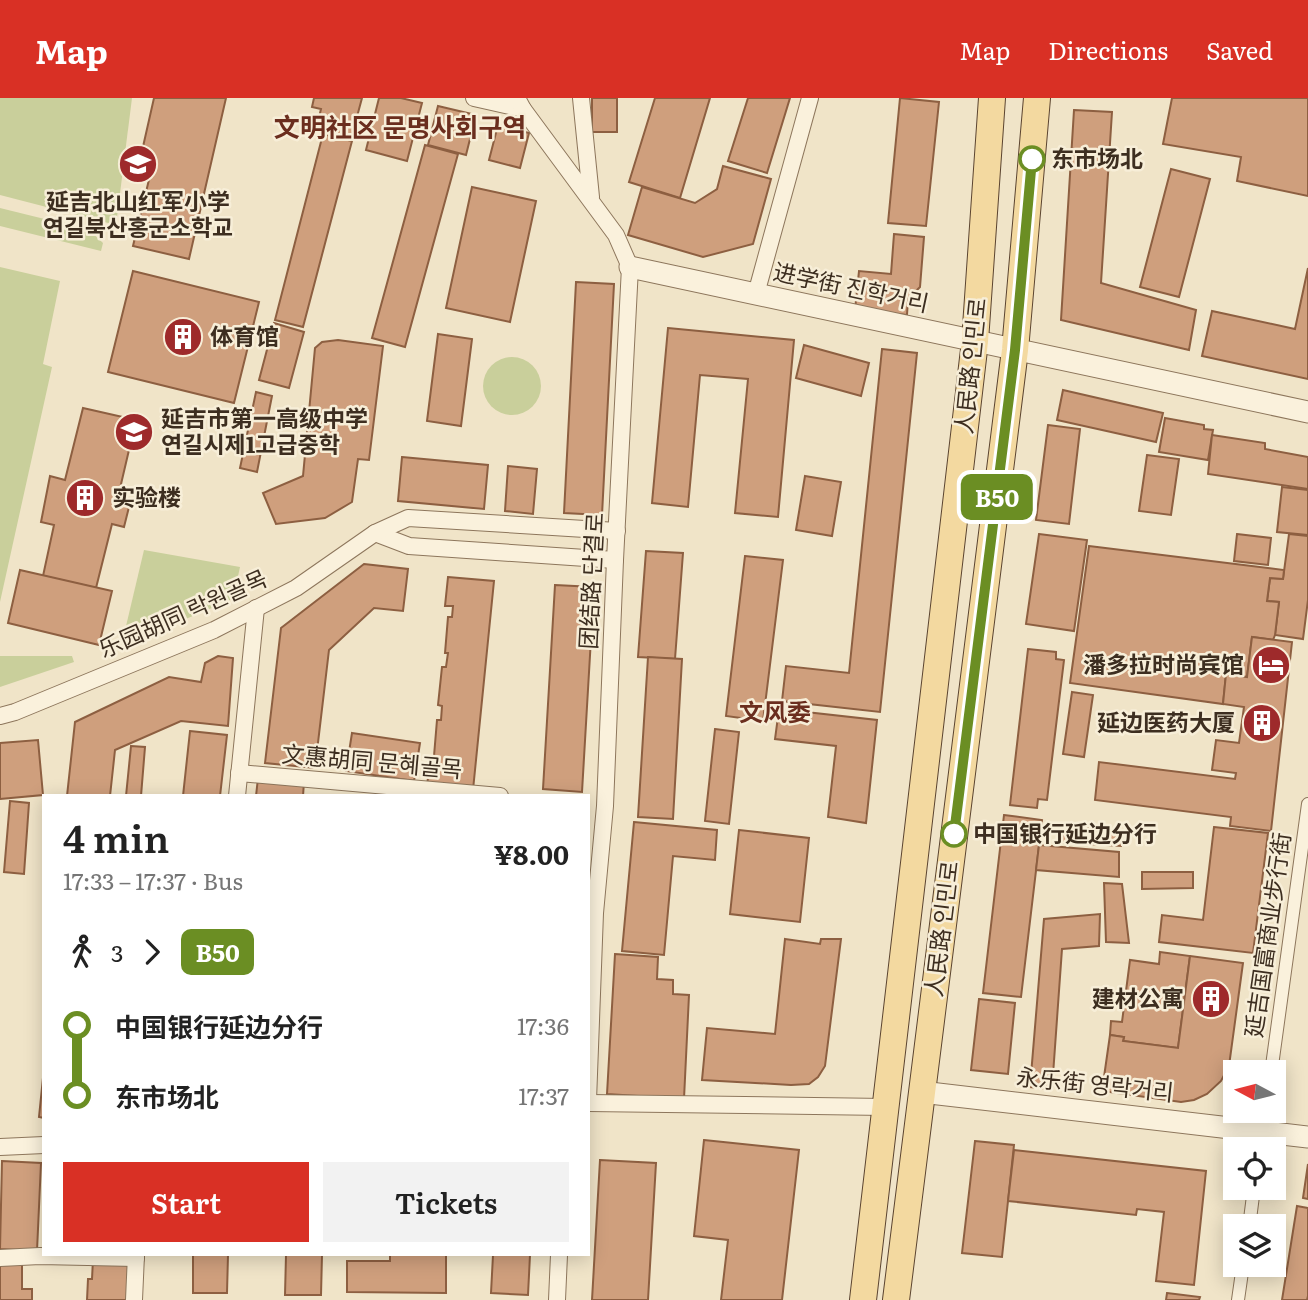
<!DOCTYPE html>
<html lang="en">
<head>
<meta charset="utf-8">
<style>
	:root { --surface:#fff; --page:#f2f2f2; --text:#222; --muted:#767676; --accent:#d93025 }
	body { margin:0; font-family:Literata,"Noto Sans SC","Noto Sans KR",serif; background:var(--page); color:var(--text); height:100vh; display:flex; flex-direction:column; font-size:26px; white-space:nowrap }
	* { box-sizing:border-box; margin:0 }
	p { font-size:23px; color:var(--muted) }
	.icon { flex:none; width:38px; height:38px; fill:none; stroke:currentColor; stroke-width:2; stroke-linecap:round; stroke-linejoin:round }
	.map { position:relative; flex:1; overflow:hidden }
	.drawer { position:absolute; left:42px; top:696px; width:548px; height:462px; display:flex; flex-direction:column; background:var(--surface); border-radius:0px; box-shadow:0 4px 18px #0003 }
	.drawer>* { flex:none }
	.badge { padding:0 14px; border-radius:10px; font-size:24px; line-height:46px }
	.needle { width:46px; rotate:277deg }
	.tools { position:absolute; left:1223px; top:962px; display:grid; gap:14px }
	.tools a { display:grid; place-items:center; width:63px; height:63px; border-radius:0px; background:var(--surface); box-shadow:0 4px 18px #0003; font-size:35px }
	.map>.badge { position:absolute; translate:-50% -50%; box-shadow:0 0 0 4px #fff }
	.legs { display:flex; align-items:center; gap:10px; height:77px; padding:0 21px; font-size:23px }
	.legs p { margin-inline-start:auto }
	.headline { display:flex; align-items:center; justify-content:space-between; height:119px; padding:0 21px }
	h1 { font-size:38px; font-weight:600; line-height:52px }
	.primary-button { display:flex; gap:14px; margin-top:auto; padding:14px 21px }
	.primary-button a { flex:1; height:80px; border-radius:0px; background:var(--accent); color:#fff; font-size:28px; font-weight:600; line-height:80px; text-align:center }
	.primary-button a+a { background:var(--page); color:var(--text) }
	ul { padding:0 21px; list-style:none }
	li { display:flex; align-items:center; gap:24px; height:70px; font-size:26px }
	li i { display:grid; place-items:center; width:10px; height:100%; margin:0 9px; background:currentColor }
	li i::after { content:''; width:18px; height:18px; margin:-9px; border:5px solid; border-radius:50%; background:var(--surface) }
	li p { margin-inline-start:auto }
	li:first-child i { background:linear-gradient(#0000 50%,currentColor 0) }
	li:last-child i { background:linear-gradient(currentColor 50%,#0000 0) }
	header { display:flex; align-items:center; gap:42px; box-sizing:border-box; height:98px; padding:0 35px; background:var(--accent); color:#fff }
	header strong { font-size:33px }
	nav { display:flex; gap:38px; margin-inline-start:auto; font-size:24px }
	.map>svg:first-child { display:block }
	.green { fill:#c9cf9b }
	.building { fill:#cf9f7d; stroke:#8d5f41; stroke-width:2 }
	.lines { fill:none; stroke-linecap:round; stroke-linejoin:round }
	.pedestrian-casing { stroke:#8d765c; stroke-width:14 }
	.minor-casing { stroke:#8d765c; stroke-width:18 }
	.tertiary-casing { stroke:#8d765c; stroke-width:23 }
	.primary-casing { stroke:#5b4430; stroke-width:28 }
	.pedestrian { stroke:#faf1dc; stroke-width:12 }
	.minor { stroke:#faf1dc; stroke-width:16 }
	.tertiary { stroke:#faf1dc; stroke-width:21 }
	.primary { stroke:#f3d9a0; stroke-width:26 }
	.line-1-casing { stroke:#fff; stroke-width:16 }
	.line-1 { stroke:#6b8e23; stroke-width:10 }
	.stop-1-dot { fill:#fff; stroke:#6b8e23; stroke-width:3.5 }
	.labels { text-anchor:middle; stroke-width:5; stroke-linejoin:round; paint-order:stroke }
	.stop-label { font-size:23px; font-weight:bold; fill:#3d2e20; stroke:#f7eed8; text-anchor:start }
	.poi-label { font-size:23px; font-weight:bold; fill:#3d2e20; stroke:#f7eed8; text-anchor:start }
	.street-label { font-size:23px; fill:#3d2e20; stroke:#f7eed8 }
	.neighbourhood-label { font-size:24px; font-weight:bold; fill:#6b2e1e; stroke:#f7eed8 }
	.quarter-label { font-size:26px; font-weight:bold; fill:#6b2e1e; stroke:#f7eed8 }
</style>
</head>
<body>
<header>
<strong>Map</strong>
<nav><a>Map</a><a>Directions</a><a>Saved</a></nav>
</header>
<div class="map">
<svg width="1308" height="1202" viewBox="0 0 1308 1202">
	<rect width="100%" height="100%" fill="#f0e4c8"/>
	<!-- green -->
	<g class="green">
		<polygon points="0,0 132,0 116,127 0,97"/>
		<polygon points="0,110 89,132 103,145 101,153 0,128"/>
		<polygon points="0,169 60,183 43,266 52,269 0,504"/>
		<circle cx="512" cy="288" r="29"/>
		<polygon points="144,452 240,469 233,501 181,523 122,545"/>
		<polygon points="0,558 72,558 74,564 0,589"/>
	</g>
	<!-- building -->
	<g class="building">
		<polygon points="154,0 226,0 189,161 133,148 153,65 140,62"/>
		<polygon points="314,0 362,0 351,41 316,32 321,11 312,9"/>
		<polygon points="379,0 401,0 422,5 407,63 366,52"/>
		<rect x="592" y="0" width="25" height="34"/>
		<polygon points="655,0 710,0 680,100 629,84"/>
		<polygon points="748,0 790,0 767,75 728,63"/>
		<polygon points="900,0 939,4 926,128 888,125"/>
		<polygon points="1172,0 1308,0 1308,98 1237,83 1241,59 1163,46"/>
		<polygon points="438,8 476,17 466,57 428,47"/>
		<polygon points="1074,12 1112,14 1101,185 1196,212 1189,252 1061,222"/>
		<polygon points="498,27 529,35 520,70 489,62"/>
		<polygon points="323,36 352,43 303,229 275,222"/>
		<polygon points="425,47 458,56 405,249 372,240"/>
		<polygon points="723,68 771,81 753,146 703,159 628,137 642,89 695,105 717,91"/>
		<polygon points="1171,71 1210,81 1179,199 1140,189"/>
		<polygon points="472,89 536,103 510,224 446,210"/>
		<polygon points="894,136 924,139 920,189 908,201 907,217 855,212 859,173 891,176"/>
		<polygon points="1308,170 1308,281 1202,258 1212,213 1295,231"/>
		<polygon points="133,173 259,204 234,305 108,274"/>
		<polygon points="576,184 614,186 602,417 564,415"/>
		<polygon points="274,225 304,234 289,290 259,282"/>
		<polygon points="668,230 794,242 778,419 735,415 748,281 700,277 688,409 652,405"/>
		<polygon points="438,236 472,241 461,328 427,323"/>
		<polygon points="338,242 383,248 369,362 358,361 352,404 325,420 276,426 263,395 303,378 315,250 322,244"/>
		<polygon points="804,247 869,265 861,298 796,280"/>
		<polygon points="882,251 917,255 880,614 782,603 786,568 849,575"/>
		<polygon points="1063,292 1163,315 1156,344 1057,322"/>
		<polygon points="256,294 272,298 257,374 240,370"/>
		<polygon points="83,310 136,322 118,399 131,401 124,429 112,426 96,490 43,478 54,427 41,424 50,378 65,382"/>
		<polygon points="1165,320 1204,327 1204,331 1213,332 1208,362 1159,354"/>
		<polygon points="1048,327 1080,331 1069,426 1036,422"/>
		<polygon points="1212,337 1265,345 1265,351 1308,359 1308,391 1208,376"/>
		<polygon points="1147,357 1179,361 1171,417 1139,413"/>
		<polygon points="402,359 488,367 484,411 398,403"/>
		<polygon points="508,368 537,371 533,416 505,413"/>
		<polygon points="805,378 841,384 832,438 796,432"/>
		<polygon points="1282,389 1308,392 1308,437 1277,434"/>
		<polygon points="1039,436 1087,442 1074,533 1026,526"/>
		<polygon points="1237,436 1271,440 1268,467 1234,463"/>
		<polygon points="1289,436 1308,438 1308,502 1303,541 1275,537 1279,504 1267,503 1270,480 1283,481"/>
		<polygon points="1089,448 1284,472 1283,481 1270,480 1267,503 1279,504 1275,537 1273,542 1252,539 1247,579 1226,576 1223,606 1070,585"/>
		<polygon points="646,453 683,455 675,561 638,559"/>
		<polygon points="745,458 783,462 763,623 726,618"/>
		<polygon points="364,466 408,471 403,513 374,510 329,552 315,670 265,665 281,530"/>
		<polygon points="20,472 112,493 99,547 8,525"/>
		<polygon points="448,479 494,483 473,692 427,687 430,665 437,666 437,659 434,658 437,622 441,622 442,608 438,607 442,569 446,569 448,555 445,555 448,519 452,519 453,508 445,508"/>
		<polygon points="555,487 594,489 582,694 543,691"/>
		<polygon points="1252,539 1292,544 1271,733 1230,728 1231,719 1095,702 1099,664 1235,681 1236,675 1212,672 1216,642 1239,645 1244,609 1223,606 1226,576 1247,579"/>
		<polygon points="1028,551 1056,554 1056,561 1064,562 1047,702 1038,701 1037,710 1010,707"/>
		<polygon points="218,558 233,560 228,628 181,623 115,652 110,698 67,698 75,624 169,579 201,584 205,565"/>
		<polygon points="648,559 682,561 673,721 638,719"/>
		<polygon points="1072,594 1093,597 1084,659 1063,656"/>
		<polygon points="779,611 877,622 866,725 828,719 836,648 775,641"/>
		<polygon points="715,631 739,634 729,726 705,723"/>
		<polygon points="190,633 227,637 220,698 183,698"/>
		<polygon points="352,635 420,645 414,683 346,673"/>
		<polygon points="38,642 43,697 0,701 0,645"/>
		<polygon points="131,648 145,649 141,698 126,698"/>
		<polygon points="258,680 304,684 303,698 256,698"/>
		<polygon points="10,703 29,705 24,776 4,774"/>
		<polygon points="1004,717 1042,722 1021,899 983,895"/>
		<polygon points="634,724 717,732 715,762 673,758 664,857 622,853"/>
		<polygon points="1058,728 1121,733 1121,748 1057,744"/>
		<polygon points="1214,729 1268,735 1253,855 1159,844 1162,817 1203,822"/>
		<polygon points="739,732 809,740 800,824 730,816"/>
		<polygon points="1039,747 1119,754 1119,779 1036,772"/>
		<polygon points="1142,774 1193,774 1193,790 1142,791"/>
		<polygon points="1104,785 1122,786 1129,845 1106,844"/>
		<polygon points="1100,816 1099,848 1062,851 1052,991 1030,989 1044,821"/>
		<polygon points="785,841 820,846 821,841 841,841 825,968 818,979 809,986 791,987 702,982 707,930 775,936"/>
		<polygon points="1160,854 1190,858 1178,950 1123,943 1124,939 1110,937 1111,923 1122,924 1130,862 1159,866"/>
		<polygon points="615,856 658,859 657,881 673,882 673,896 689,897 684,1001 607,996"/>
		<polygon points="1190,858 1243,865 1229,968 1221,983 1207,996 1194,1002 1181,1004 1102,993 1110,937 1124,939 1123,943 1178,950"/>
		<polygon points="979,901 1015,905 1008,976 971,972"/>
		<polygon points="44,970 44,1020 39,1019"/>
		<polygon points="704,1042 799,1052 782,1202 721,1202 728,1142 694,1138"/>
		<polygon points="975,1043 1014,1047 1002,1159 962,1155"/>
		<polygon points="1014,1052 1206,1073 1194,1187 1156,1183 1164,1114 1137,1111 1136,1117 1008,1103"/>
		<polygon points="600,1062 656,1065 648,1202 592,1202"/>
		<polygon points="2,1063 41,1065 37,1153 0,1151"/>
		<polygon points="1308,1066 1308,1101 1303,1100"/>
		<polygon points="1297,1108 1308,1110 1308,1198 1307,1202 1282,1202"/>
		<polygon points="193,1157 228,1157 227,1195 193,1195"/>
		<polygon points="286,1157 322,1157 321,1197 285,1197"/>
		<polygon points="390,1157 446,1157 446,1195 347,1194 347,1163 390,1163"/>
		<polygon points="493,1157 530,1157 528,1197 491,1195"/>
		<polygon points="93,1161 130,1163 128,1202 87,1202 88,1181 92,1181"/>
		<polygon points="0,1167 22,1167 22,1191 32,1191 32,1202 0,1202"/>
		<polygon points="1167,1195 1200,1199 1199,1202 1166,1202"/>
	</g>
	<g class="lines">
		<!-- pedestrian casing -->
		<g class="pedestrian-casing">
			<g id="pedestrian">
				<polyline points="1271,975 1308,706"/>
				<polyline points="1260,1052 1265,1013"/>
				<polyline points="1249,1129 1254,1090"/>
				<polyline points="1238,1202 1243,1167"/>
			</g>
		</g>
		<!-- minor casing -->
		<g class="minor-casing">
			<g id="minor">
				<polyline points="474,0 523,11"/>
				<polyline points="517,0 523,11 616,137 630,169 615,462 605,708 595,815 588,1003"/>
				<polyline points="581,0 591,99"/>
				<polyline points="756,196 810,0"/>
				<polyline points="375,435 409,448 615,462"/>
				<polyline points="0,618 15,614 214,532 296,490 375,435 408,420 617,433"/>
				<polyline points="239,675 500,698"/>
				<polyline points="237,698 256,510"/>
				<polyline points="588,1005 885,1009"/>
				<polyline points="0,1049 44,1047"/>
				<polyline points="0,1160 40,1158 136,1160"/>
				<polyline points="134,1202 136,1157"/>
				<polyline points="557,1202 559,1157"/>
			</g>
		</g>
		<!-- tertiary casing -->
		<g class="tertiary-casing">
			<g id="tertiary">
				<polyline points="630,169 1308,314"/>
				<polyline points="921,994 1308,1039"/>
			</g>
		</g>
		<!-- primary casing -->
		<g class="primary-casing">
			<g id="primary">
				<polyline points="863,1202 975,243 992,0"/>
				<polyline points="896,1202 1015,252 1037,0"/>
			</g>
		</g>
		<!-- pedestrian -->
		<use href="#pedestrian" class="pedestrian"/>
		<!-- minor -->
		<use href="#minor" class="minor"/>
		<!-- tertiary -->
		<use href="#tertiary" class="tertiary"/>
		<!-- primary -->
		<use href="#primary" class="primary"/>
	</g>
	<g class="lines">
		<!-- line-1 casing -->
		<g class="line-1-casing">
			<polyline id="line-1" points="954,736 1015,252 1032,61"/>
		</g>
		<!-- line-1 -->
		<use href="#line-1" class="line-1"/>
	</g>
	<!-- icons -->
	<defs>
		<g id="school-disc" transform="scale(2.0125)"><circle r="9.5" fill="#9e2a2b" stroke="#f7eed8"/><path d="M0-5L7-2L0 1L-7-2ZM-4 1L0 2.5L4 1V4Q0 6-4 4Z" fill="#fff"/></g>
		<g id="building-disc" transform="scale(2.0125)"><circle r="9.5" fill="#9e2a2b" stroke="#f7eed8"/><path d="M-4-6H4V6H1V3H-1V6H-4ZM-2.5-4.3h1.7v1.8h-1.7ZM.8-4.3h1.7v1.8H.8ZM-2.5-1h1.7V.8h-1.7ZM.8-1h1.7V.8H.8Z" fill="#fff"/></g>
		<g id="hotel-disc" transform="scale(2.0125)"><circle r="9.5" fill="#9e2a2b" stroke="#f7eed8"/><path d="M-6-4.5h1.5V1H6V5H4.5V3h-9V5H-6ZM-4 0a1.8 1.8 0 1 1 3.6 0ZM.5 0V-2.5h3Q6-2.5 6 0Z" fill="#fff"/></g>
	</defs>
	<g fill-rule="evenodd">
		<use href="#school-disc" x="138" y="66"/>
		<use href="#building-disc" x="183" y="239"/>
		<use href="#school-disc" x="134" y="334"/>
		<use href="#building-disc" x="85" y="400"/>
		<use href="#hotel-disc" x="1271" y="567"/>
		<use href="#building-disc" x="1262" y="625"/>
		<use href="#building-disc" x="1211" y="901"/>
	</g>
	<!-- markers -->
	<g class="stop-1-dot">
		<circle cx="1032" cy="61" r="12"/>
		<circle cx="954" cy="736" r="12"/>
	</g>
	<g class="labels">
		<!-- stop labels -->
		<g class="stop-label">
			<text x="1051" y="69">东市场北</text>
			<text x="973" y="744">中国银行延边分行</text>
		</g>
		<!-- poi labels -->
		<g class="poi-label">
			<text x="138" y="112" text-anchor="middle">延吉北山红军小学<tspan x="138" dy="26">연길북산홍군소학교</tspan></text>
			<text x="210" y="247">体育馆</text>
			<text x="161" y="329">延吉市第一高级中学<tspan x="161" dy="26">연길시제1고급중학</tspan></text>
			<text x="112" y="408">实验楼</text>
			<text x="1244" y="575" text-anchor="end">潘多拉时尚宾馆</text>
			<text x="1235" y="633" text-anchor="end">延边医药大厦</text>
			<text x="1184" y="909" text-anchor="end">建材公寓</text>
		</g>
		<!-- street labels -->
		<g class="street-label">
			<text transform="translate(851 190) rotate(12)" y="8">进学街 진학거리</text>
			<text transform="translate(971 268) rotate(-84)" y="8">人民路 인민로</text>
			<text transform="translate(592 483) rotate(-87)" y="8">团结路 단결로</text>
			<text transform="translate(183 516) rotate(-24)" y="8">乐园胡同 락원골목</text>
			<text transform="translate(372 664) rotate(5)" y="8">文惠胡同 문혜골목</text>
			<text transform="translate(942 831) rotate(-83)" y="8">人民路 인민로</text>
			<text transform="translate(1268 837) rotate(-82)" y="8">延吉国富商业步行街</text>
			<text transform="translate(1095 987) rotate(6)" y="8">永乐街 영락거리</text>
		</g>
		<!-- neighbourhood labels -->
		<g class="neighbourhood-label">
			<text x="775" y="623">文风委</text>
		</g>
		<!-- quarter labels -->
		<g class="quarter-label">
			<text x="400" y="39">文明社区 문명사회구역</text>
		</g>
	</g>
</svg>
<div class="tools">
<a><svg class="needle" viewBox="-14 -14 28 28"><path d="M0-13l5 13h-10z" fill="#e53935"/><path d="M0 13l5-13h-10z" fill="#767676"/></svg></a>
<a><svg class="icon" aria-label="locate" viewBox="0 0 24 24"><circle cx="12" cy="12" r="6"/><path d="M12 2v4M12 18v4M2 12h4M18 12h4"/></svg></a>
<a><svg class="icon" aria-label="layers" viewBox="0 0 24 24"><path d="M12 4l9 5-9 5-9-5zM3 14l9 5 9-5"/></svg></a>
</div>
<b class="badge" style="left:997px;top:399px;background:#6b8e23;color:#fff">B50</b>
<section class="drawer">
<div class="headline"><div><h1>4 min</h1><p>17:33 – 17:37 · Bus</p></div><b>¥8.00</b></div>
<div class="legs"><svg class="icon" aria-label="walk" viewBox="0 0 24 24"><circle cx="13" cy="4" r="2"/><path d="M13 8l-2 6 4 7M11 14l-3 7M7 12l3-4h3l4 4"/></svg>3<svg class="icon" aria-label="forward" viewBox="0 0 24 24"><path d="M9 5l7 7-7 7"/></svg><b class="badge" style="background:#6b8e23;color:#fff">B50</b></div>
<ul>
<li><i style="color:#6b8e23"></i><b>中国银行延边分行</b><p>17:36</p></li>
<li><i style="color:#6b8e23"></i><b>东市场北</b><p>17:37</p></li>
</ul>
<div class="primary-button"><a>Start</a><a>Tickets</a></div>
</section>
</div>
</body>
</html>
